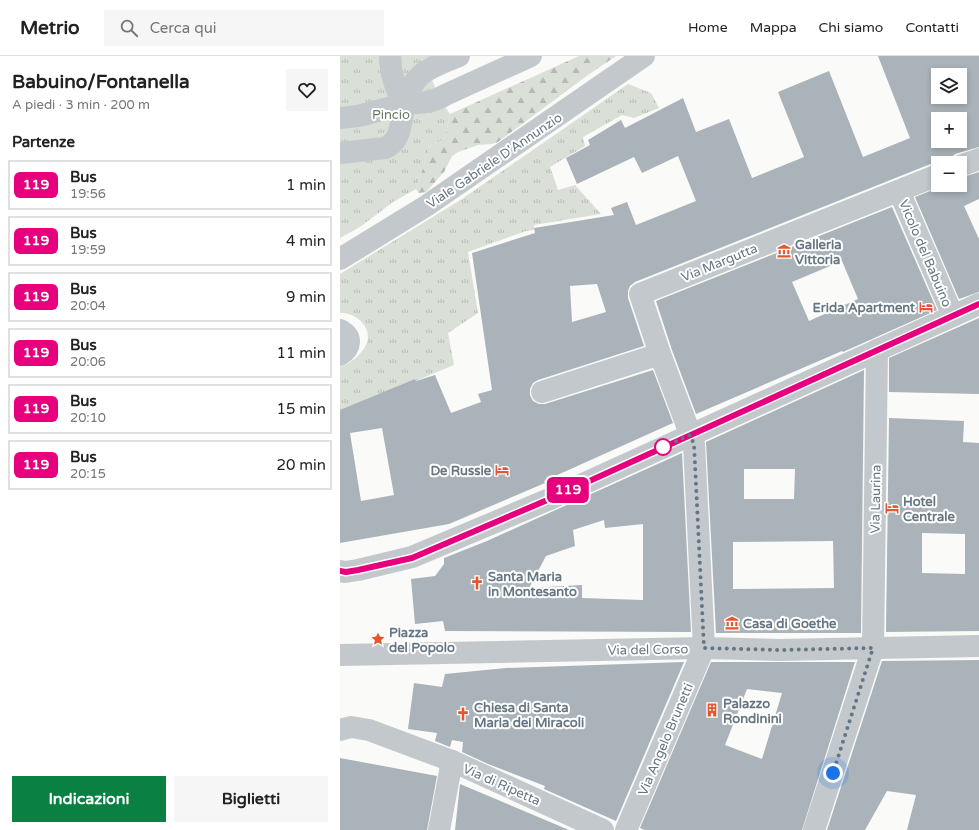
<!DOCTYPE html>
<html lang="it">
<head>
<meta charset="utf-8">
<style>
	:root { --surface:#fff; --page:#f6f6f6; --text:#222; --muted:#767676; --line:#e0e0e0; --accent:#0b8043 }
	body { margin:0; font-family:"Varela Round",sans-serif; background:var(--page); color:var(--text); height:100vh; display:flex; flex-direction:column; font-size:15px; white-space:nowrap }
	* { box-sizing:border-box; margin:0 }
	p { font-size:13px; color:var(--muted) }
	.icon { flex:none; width:22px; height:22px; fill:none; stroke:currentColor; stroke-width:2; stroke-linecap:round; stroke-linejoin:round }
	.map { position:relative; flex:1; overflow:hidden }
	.drawer { display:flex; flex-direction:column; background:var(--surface); width:340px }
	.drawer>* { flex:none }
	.badge { padding:0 8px; border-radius:6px; font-size:14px; line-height:26px }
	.tools { position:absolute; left:591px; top:12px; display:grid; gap:8px }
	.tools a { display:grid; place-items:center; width:36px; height:36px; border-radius:0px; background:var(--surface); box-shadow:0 2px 6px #0003; font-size:20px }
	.you { position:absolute; width:20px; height:20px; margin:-10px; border:3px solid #fff; border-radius:50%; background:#1a73e8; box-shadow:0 0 0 6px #1a73e833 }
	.map>.badge { position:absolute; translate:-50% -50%; box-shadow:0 0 0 2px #fff }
	h2 { padding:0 12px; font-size:15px; line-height:36px }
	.round { display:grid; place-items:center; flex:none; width:42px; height:42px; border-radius:0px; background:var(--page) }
	.summary { display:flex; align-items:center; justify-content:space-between; height:68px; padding:0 12px }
	h1 { font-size:19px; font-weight:800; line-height:30px }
	.action { display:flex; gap:8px; margin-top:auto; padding:8px 12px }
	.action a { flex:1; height:46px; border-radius:0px; background:var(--accent); color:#fff; font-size:16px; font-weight:800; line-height:46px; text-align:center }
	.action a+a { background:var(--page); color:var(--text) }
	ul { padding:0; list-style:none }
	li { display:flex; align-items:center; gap:12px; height:50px; margin:0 8px 6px; padding:0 4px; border:2px solid var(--line); border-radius:0px }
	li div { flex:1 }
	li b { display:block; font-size:15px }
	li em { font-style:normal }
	li .badge { min-width:44px; font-weight:700; text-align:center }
	header { display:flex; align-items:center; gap:24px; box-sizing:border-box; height:56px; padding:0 20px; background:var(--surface); border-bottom:1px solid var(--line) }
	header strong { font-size:19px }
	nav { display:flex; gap:22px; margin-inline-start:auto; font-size:14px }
	.search { width:280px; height:36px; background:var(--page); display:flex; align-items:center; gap:10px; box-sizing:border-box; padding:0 14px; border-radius:0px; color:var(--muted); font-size:15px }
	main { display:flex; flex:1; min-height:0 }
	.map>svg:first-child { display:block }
	.forest { fill:url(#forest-firs) }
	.park { fill:url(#park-tufts) }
	.building { fill:#aab3b9; fill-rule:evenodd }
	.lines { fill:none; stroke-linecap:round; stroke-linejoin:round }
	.minor { stroke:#c3c8cc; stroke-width:22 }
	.line-casing { stroke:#fff; stroke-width:9 }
	.line { stroke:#e6007e; stroke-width:6 }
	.walk { stroke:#657683; stroke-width:4; stroke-dasharray:0 7.2 }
	.stop-dot { fill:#fff; stroke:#e6007e; stroke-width:2 }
	.labels { text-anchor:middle; stroke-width:4; stroke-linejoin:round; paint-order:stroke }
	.park-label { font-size:13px; fill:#687a64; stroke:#fff }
	.street-label { font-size:13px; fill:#657683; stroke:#fff }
	.poi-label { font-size:13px; font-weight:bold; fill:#657683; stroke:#fff; text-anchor:start }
</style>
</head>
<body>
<header>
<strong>Metrio</strong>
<div class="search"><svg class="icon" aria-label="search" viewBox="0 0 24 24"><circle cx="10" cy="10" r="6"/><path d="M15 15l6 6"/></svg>Cerca qui</div>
<nav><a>Home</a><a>Mappa</a><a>Chi siamo</a><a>Contatti</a></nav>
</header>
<main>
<section class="drawer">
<div class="summary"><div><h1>Babuino/Fontanella</h1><p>A piedi · 3 min · 200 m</p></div><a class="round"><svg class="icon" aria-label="heart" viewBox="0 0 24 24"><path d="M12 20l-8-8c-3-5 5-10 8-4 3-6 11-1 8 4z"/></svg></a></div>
<h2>Partenze</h2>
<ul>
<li><span class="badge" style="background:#e6007e;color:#fff">119</span><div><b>Bus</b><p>19:56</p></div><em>1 min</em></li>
<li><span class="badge" style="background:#e6007e;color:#fff">119</span><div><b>Bus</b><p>19:59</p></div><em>4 min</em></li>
<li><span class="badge" style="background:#e6007e;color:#fff">119</span><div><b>Bus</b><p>20:04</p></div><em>9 min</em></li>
<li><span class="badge" style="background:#e6007e;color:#fff">119</span><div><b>Bus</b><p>20:06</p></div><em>11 min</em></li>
<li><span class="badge" style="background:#e6007e;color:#fff">119</span><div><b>Bus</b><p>20:10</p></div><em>15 min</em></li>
<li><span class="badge" style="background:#e6007e;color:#fff">119</span><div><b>Bus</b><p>20:15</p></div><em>20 min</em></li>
</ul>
<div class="action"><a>Indicazioni</a><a>Biglietti</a></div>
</section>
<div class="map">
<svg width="639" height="774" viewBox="0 0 639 774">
	<defs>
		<pattern id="forest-firs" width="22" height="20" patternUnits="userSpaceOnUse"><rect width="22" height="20" fill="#dadfd7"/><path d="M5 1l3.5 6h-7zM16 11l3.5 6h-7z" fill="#b4b9b4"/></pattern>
		<pattern id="park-tufts" width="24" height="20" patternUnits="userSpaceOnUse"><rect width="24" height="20" fill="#dadfd7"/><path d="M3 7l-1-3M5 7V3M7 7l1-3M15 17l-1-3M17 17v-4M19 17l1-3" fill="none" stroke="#b4b9b4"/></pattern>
	</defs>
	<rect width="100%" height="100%" fill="#fafaf8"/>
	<!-- forest -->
	<polygon class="forest" points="239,0 276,0 248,19 158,86 152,88 138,89 118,96 112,100 104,116 86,136 79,137 76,133 90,90 105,82 110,58"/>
	<!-- park -->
	<g class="park">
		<polygon points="0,0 94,0 82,4 92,23 99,43 110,58 105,82 90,90 76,133 53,146 20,171 0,182"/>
		<path d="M288,28L311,37L319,52L294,62L282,59L243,81L245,90L210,111L218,134L235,129L261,158L194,169V174L186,175L128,196L138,257L108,277L114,309L0,356V311C10,308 21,299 26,289C34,272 16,256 0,257V218L122,143Z"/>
	</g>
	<!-- building -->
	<g class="building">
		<path d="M538,0H639V91L615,98L611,102L608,107H593L295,226L290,230L288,235V242L304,290L198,324L193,327L190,333V339L193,345L199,348H205L313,314L333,367L204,425L205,427L109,468L0,487V354L75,323L76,325L95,319L111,357L141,346L138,338L152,334L132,197L195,177L194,172L274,159L271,152L287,146L296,169L356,145L338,100L302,117L294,101L237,128L226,102L250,89L248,84L281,64L285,72L343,42L356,76L389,63L412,122L464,101L438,36L489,15L523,101L570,82ZM598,19H620V41H598ZM598,63H620V85H598ZM257,228L266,256L232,266L230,230ZM42,372L54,439L21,445L10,377Z"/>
		<polygon points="639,116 639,143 624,150 639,183 639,236 619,243 575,141 605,129 620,129 620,122"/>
		<path d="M552,151L597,254L503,296L502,295L356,358L332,294L316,245ZM502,205L518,243L469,265L452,226Z"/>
		<polygon points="639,262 639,338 549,336 549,302"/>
		<path d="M524,314L521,577H376L366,386ZM404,413H455L454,443H404ZM493,485L494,532L393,533V486Z"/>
		<path d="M549,362L624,365L623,386L639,387V575L546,576ZM582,477L625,478V518L582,517Z"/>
		<path d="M342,397L351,576L105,575L103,565L75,568L71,523L95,520L104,508V502L147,485ZM264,464L265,472L303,468V544L242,542V529L189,532L206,500L235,490L233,474Z"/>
		<polygon points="639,604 639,774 567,774 576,739 547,735 525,774 487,774 542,605"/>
		<polygon points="344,606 276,765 204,733 205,730 148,708 122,696 123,686 112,684 110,691 95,685 97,677 68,673 74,627 102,631 105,618 166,612"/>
		<path d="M371,606H515L462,774H305L300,772ZM407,633L442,637L422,703L385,689Z"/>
		<polygon points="0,702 97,720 87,774 0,774"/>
		<polygon points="120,728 229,774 115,774"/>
	</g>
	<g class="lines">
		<!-- minor -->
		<g class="minor">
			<path d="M50,0C50,18 55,32 64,48"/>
			<path d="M64,48C78,47 93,47 105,39L191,0"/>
			<path d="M0,62L18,60L64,48C74,15 90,12 119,0"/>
			<path d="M0,97L45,92C62,85 61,64 64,48"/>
			<polyline points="620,110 639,103"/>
			<polyline points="559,135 613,260"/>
			<polyline points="0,203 86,150 304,0"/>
			<path d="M0,274C13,281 11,292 0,299"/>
			<polyline points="202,336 320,298"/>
			<polyline points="0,515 5,516 18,514 72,501 212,442 639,248"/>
			<polyline points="0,599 364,592 439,594 639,590"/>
			<polyline points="0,674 11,671 29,674 112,705 263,774"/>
			<polyline points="99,774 112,705"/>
			<polyline points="286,774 364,592 354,388 320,298 300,238 598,119"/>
			<polyline points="474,774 533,592 537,294"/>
		</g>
	</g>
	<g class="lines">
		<!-- line casing -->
		<g class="line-casing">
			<polyline id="line" points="0,515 6,516 18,514 72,502 212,442 639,248"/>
		</g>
		<!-- line -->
		<use href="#line" class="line"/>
		<!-- walk -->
		<polyline class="walk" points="323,391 350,379 354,388 364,592 439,594 533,592 493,717"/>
	</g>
	<!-- icons -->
	<defs>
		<g id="museum-bare" transform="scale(1.08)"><path d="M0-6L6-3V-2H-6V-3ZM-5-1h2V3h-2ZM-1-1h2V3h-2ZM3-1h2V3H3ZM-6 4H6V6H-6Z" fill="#e4572e" stroke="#fff" stroke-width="2.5" paint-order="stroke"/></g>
		<g id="hotel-bare" transform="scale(1.08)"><path d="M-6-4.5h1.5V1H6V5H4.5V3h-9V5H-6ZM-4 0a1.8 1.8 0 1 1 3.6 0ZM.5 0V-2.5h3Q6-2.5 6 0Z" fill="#e4572e" stroke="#fff" stroke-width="2.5" paint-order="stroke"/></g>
		<g id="church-bare" transform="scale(1.08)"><path d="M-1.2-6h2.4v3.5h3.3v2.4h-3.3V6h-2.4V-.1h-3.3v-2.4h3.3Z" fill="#e4572e" stroke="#fff" stroke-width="2.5" paint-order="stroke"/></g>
		<g id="sight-bare" transform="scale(1.08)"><path d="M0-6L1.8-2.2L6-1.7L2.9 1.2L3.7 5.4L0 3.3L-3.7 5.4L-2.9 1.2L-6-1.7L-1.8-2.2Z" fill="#e4572e" stroke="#fff" stroke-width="2.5" paint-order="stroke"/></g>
		<g id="building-bare" transform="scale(1.08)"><path d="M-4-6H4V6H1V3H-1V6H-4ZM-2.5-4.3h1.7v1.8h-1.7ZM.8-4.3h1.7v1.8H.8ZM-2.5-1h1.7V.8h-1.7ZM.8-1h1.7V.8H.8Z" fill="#e4572e" stroke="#fff" stroke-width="2.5" paint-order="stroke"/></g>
	</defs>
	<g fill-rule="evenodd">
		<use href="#museum-bare" x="444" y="195"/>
		<use href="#hotel-bare" x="586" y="251"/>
		<use href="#hotel-bare" x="162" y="414"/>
		<use href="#hotel-bare" x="552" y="452"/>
		<use href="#church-bare" x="137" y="527"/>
		<use href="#museum-bare" x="392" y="567"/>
		<use href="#sight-bare" x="38" y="583"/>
		<use href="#building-bare" x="372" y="654"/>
		<use href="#church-bare" x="123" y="658"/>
	</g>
	<!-- markers -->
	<circle class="stop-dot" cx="323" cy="391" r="8"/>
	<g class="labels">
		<!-- park labels -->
		<g class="park-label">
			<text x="51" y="63">Pincio</text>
		</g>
		<!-- street labels -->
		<g class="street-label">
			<text transform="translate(154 104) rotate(-34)" y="5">Viale Gabriele D'Annunzio</text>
			<text transform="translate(586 197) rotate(67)" y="5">Vicolo del Babuino</text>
			<text transform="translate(379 206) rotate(-22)" y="5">Via Margutta</text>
			<text transform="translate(535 443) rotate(-89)" y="5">Via Laurina</text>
			<text transform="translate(308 593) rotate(-1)" y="5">Via del Corso</text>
			<text transform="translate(325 683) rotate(-67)" y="5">Via Angelo Brunetti</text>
			<text transform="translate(162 728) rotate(24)" y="5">Via di Ripetta</text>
		</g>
		<!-- poi labels -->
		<g class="poi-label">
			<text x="455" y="193">Galleria<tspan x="455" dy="15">Vittoria</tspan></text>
			<text x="575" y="256" text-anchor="end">Erida Apartment</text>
			<text x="151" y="419" text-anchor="end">De Russie</text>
			<text x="563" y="450">Hotel<tspan x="563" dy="15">Centrale</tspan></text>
			<text x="148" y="525">Santa Maria<tspan x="148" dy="15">in Montesanto</tspan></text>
			<text x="403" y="572">Casa di Goethe</text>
			<text x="49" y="581">Piazza<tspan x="49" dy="15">del Popolo</tspan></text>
			<text x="383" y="652">Palazzo<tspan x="383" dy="15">Rondinini</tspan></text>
			<text x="134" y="656">Chiesa di Santa<tspan x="134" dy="15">Maria dei Miracoli</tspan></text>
		</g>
	</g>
</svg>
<div class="tools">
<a><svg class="icon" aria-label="layers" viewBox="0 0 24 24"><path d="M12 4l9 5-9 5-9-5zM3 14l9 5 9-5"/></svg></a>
<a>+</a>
<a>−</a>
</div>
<div class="you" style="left:493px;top:717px"></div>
<b class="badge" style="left:228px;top:434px;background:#e6007e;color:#fff">119</b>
</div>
</main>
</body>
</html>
